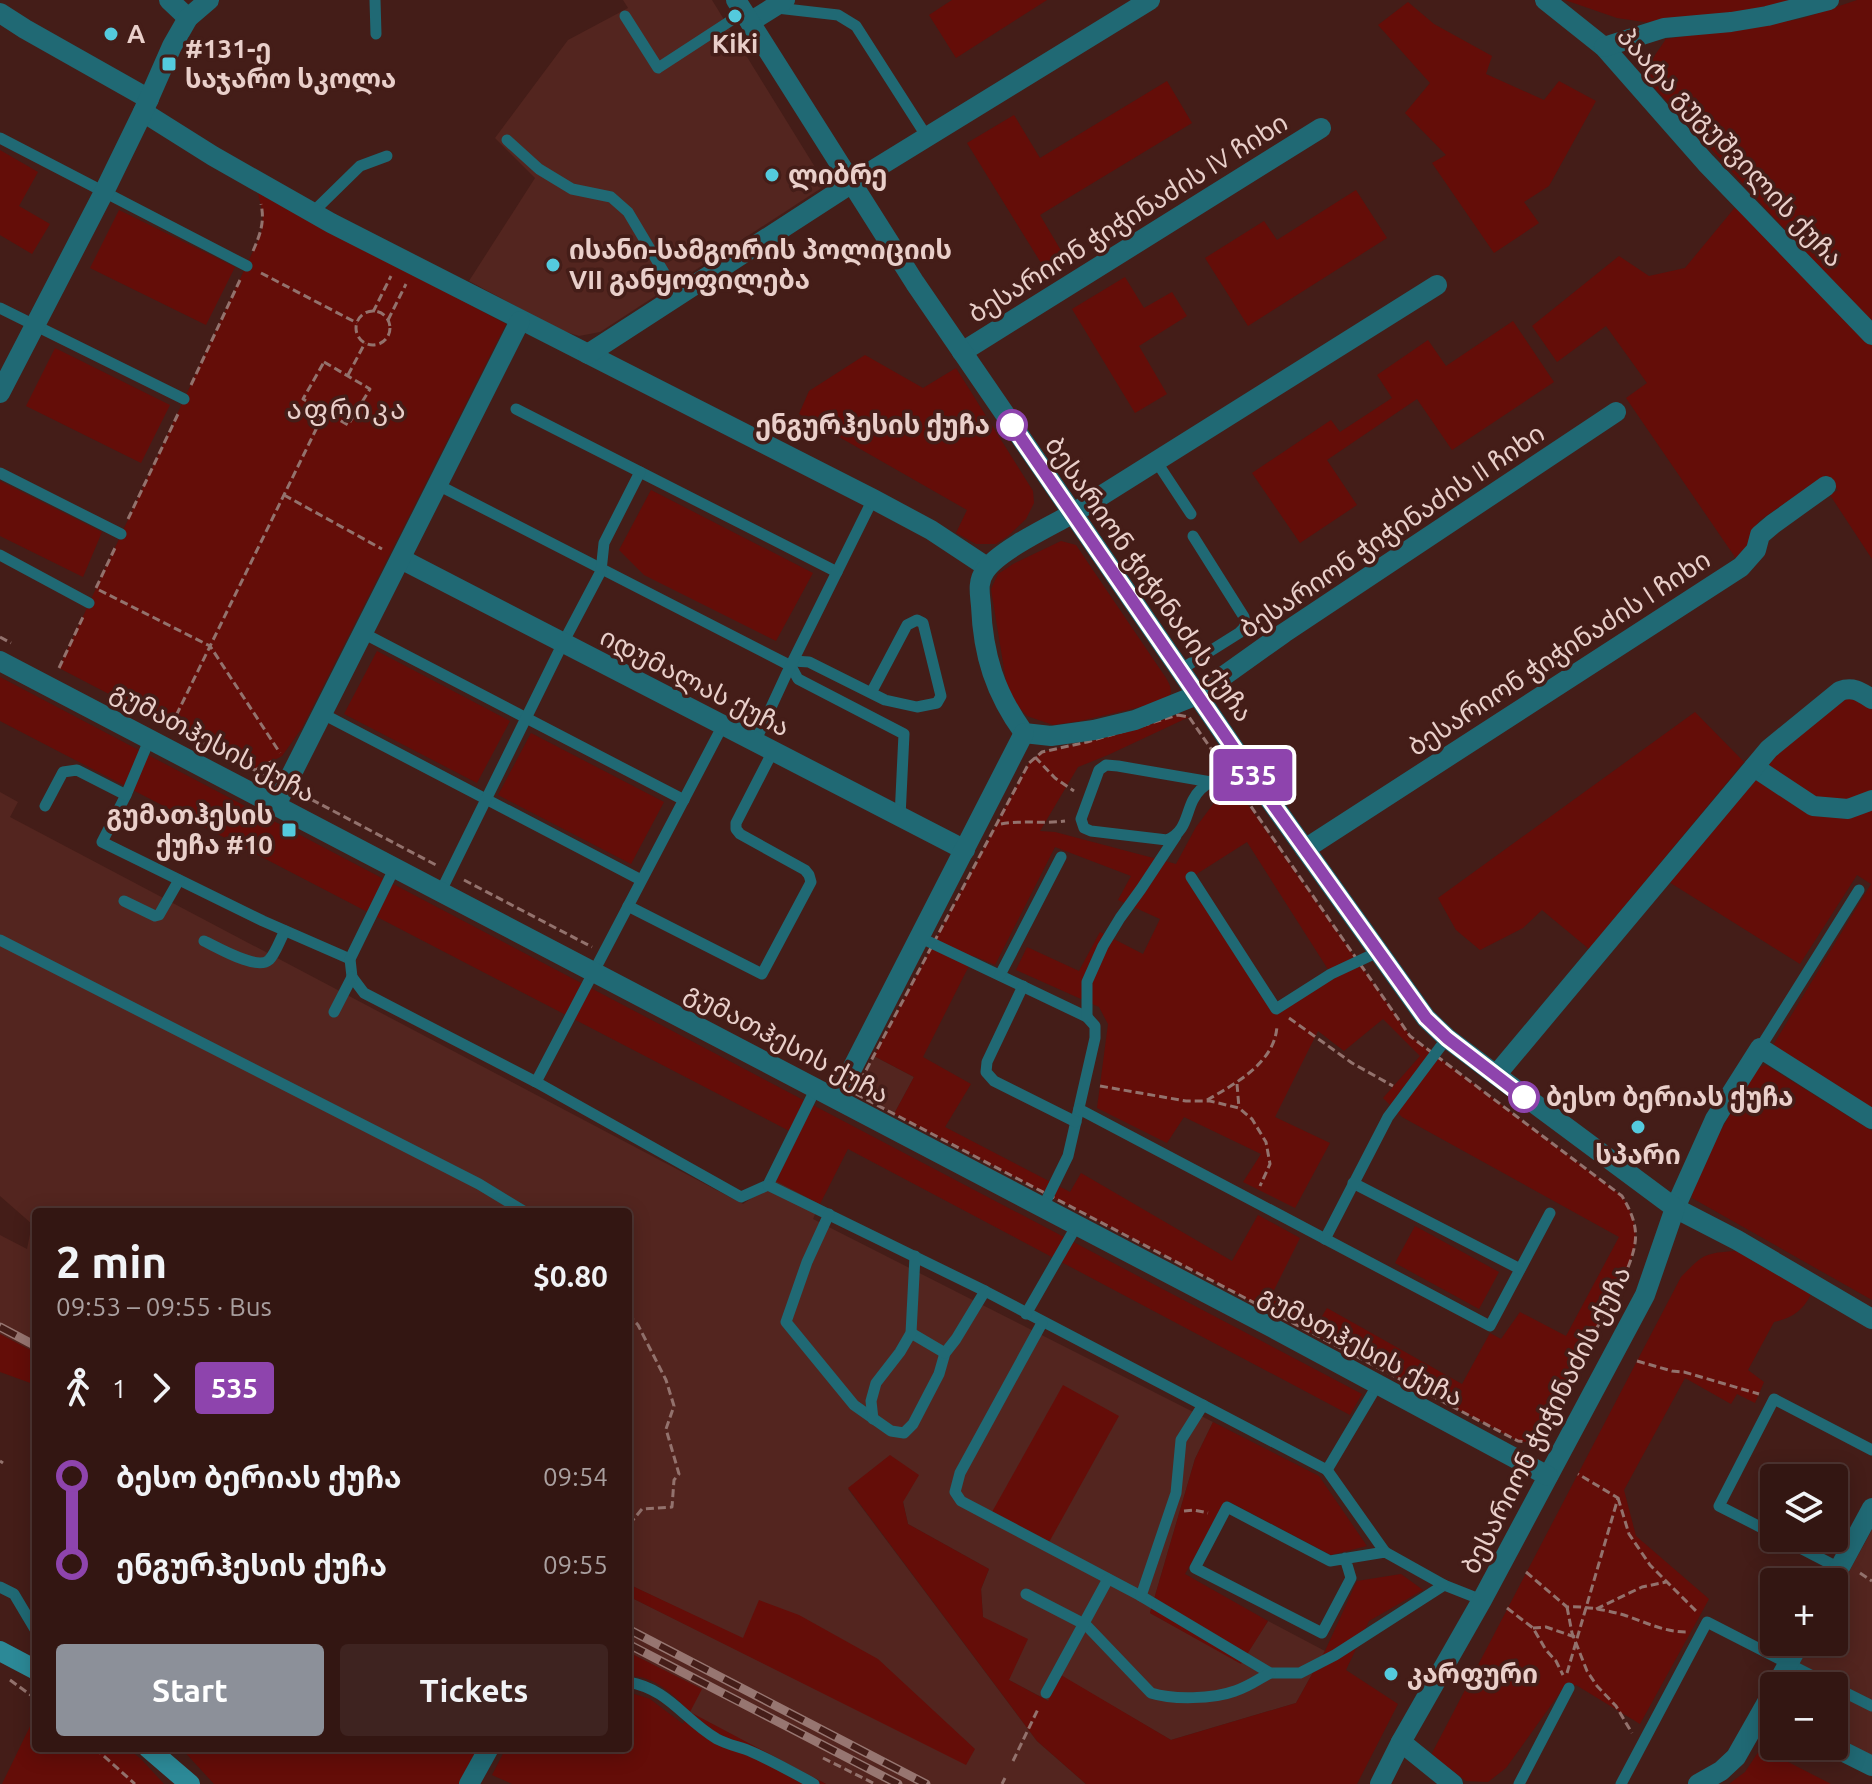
<!DOCTYPE html>
<html lang="en">
<head>
<meta charset="utf-8">
<style>
	:root { --surface:#331612; --page:#3e2320; --text:#f1f3f6; --muted:#a99f9f; --line:#4e3532; --accent:#8c9099 }
	body { margin:0; font-family:Ubuntu,"Noto Sans Georgian",sans-serif; background:var(--page); color:var(--text); height:100vh; display:flex; flex-direction:column; font-size:30px; white-space:nowrap }
	* { box-sizing:border-box; margin:0 }
	p { font-size:26px; color:var(--muted) }
	.icon { flex:none; width:44px; height:44px; fill:none; stroke:currentColor; stroke-width:2; stroke-linecap:round; stroke-linejoin:round }
	.map { position:relative; flex:1; overflow:hidden }
	.details { position:absolute; left:32px; top:1208px; width:600px; height:544px; display:flex; flex-direction:column; background:var(--surface); border-radius:8px; box-shadow:0 4px 20px #0003,0 0 0 2px var(--line) }
	.details>* { flex:none }
	.badge { padding:0 16px; border-radius:6px; font-size:28px; line-height:52px }
	.buttons { position:absolute; left:1760px; top:1464px; display:grid; gap:16px }
	.buttons a { display:grid; place-items:center; width:88px; height:88px; border-radius:8px; background:var(--surface); box-shadow:0 4px 20px #0003,0 0 0 2px var(--line); font-size:40px }
	.map>.badge { position:absolute; translate:-50% -50%; box-shadow:0 0 0 4px #fff }
	.legs { display:flex; align-items:center; gap:12px; height:88px; padding:0 24px; font-size:26px }
	.legs p { margin-inline-start:auto }
	.overview { display:flex; align-items:center; justify-content:space-between; height:136px; padding:0 24px }
	h1 { font-size:44px; font-weight:700; line-height:60px }
	.action { display:flex; gap:16px; margin-top:auto; padding:16px 24px }
	.action a { flex:1; height:92px; border-radius:8px; background:var(--accent); color:#fff; font-size:32px; font-weight:700; line-height:92px; text-align:center }
	.action a+a { background:var(--page); color:var(--text) }
	ul { padding:0 24px; list-style:none }
	li { display:flex; align-items:center; gap:28px; height:88px; font-size:30px }
	li i { display:grid; place-items:center; width:12px; height:100%; margin:0 10px; background:currentColor }
	li i::after { content:''; width:20px; height:20px; margin:-10px; border:6px solid; border-radius:50%; background:var(--surface) }
	li p { margin-inline-start:auto }
	li:first-child i { background:linear-gradient(#0000 50%,currentColor 0) }
	li:last-child i { background:linear-gradient(currentColor 50%,#0000 0) }
	.map>svg:first-child { display:block }
	.built { fill:#53251f }
	.green { fill:#640d08; fill-rule:evenodd }
	.lines { fill:none; stroke-linecap:round; stroke-linejoin:round }
	.path { stroke:#93726d; stroke-width:3; stroke-dasharray:8 4; stroke-linecap:butt }
	.service { stroke:#206974; stroke-width:11 }
	.minor { stroke:#206974; stroke-width:20 }
	.tertiary { stroke:#206974; stroke-width:20 }
	.secondary { stroke:#2c8997; stroke-width:20 }
	.rail-casing { stroke:#977671; stroke-width:9 }
	.rail { stroke:#441d18; stroke-width:6; stroke-dasharray:18; stroke-linecap:butt }
	.line-1-casing { stroke:#fff; stroke-width:18 }
	.line-1 { stroke:#8e44ad; stroke-width:12 }
	.poi-dot { fill:#54cadd; stroke:#441d18; stroke-width:3 }
	.stop-1-dot { fill:#fff; stroke:#8e44ad; stroke-width:4 }
	.labels { text-anchor:middle; stroke-width:7; stroke-linejoin:round; paint-order:stroke }
	.poi-label { font-size:26px; font-weight:bold; fill:#e9cfca; stroke:#441d18; text-anchor:start }
	.street-label { font-size:26px; fill:#e9cfca; stroke:#441d18 }
	.stop-label { font-size:26px; font-weight:bold; fill:#e9cfca; stroke:#441d18; text-anchor:end }
	.neighbourhood-label { font-size:28px; letter-spacing:2px; fill:#e9cfca; stroke:#441d18 }
</style>
</head>
<body>
<div class="map">
<svg width="1872" height="1784" viewBox="0 0 1872 1784">
	<rect width="100%" height="100%" fill="#441d18"/>
	<!-- built -->
	<g class="built">
		<polygon points="623,0 712,0 826,185 600,332 579,336 560,330 469,281 535,178 495,138 568,40 628,8"/>
		<polygon points="0,792 18,802 10,817 743,1204 776,1181 820,1204 813,1219 1213,1422 1195,1459 1150,1613 1241,1663 1268,1621 1325,1651 1296,1703 1171,1740 1061,1676 1049,1701 1009,1680 983,1617 981,1589 989,1569 908,1524 903,1502 848,1489 1037,1741 1086,1784 826,1784 689,1712 701,1689 628,1652 628,1596 967,1764 743,1639 628,1584 628,1212 36,1212 36,1353 0,1334 0,1235 27,1249 32,1224 0,1196"/>
		<polygon points="874,1056 914,1077 894,1114 854,1093"/>
		<polygon points="1872,1530 1872,1758 1834,1738 1834,1686 1786,1686 1810,1642 1834,1642 1834,1599"/>
	</g>
	<!-- green -->
	<g class="green">
		<polygon points="952,0 1047,0 956,58 929,15"/>
		<polygon points="1565,0 1808,0 1658,24 1617,18"/>
		<polygon points="1857,0 1872,0 1872,324 1642,74 1666,39 1801,19"/>
		<polygon points="1408,2 1434,24 1492,56 1486,74 1544,100 1559,81 1596,101 1549,186 1524,202 1539,223 1494,253 1432,163 1446,155 1405,113 1430,83 1378,25"/>
		<polygon points="1167,81 1192,123 1040,215 1066,259 1046,271 967,143 1014,115 1040,158"/>
		<polygon points="0,150 38,172 19,206 50,224 32,254 0,235"/>
		<polygon points="1356,190 1387,238 1248,326 1205,258 1264,221 1277,240"/>
		<polygon points="258,193 506,324 302,728 282,756 255,770 59,668 261,234 263,215"/>
		<polygon points="1737,205 1872,345 1872,559 1830,495 1838,490 1826,475 1759,521 1746,547 1737,560 1626,398 1647,383 1606,326 1557,362 1532,326 1619,256 1649,276 1685,268"/>
		<polygon points="119,210 235,267 206,325 90,268"/>
		<polygon points="1125,277 1144,308 1172,292 1187,316 1139,346 1167,394 1135,413 1072,309"/>
		<polygon points="1513,321 1554,382 1452,450 1417,399 1327,460 1357,505 1300,543 1252,473 1331,420 1340,432 1392,398 1377,375 1428,340 1446,366"/>
		<polygon points="55,348 170,405 141,463 26,406"/>
		<polygon points="865,355 923,388 956,368 1033,491 1034,503 1026,519 1008,536 996,544 976,544 956,533 967,510 799,414 809,391"/>
		<polygon points="0,481 102,532 83,577 0,536"/>
		<polygon points="651,490 813,573 776,641 644,575 619,550"/>
		<path d="M1061,541L1076,545L1166,678C1171,687 1174,692 1166,701L1080,721L1053,725L1027,716L1018,706L1007,687L991,589L998,574L1013,564Z"/>
		<polygon points="377,651 510,721 477,783 344,714"/>
		<polygon points="0,677 1362,1394 1350,1415 848,1149 820,1204 776,1181 797,1135 0,721"/>
		<polygon points="1848,696 1872,707 1872,1111 1772,1047 1871,884 1857,875 1800,964 1669,882 1769,759"/>
		<polygon points="1695,712 1744,762 1589,949 1542,910 1523,928 1480,950 1456,930 1438,898"/>
		<path d="M1178,715L1189,717L1108,755L1078,767L1040,831L1055,832L1176,864L1196,827L1217,799L1236,788L1410,1036L1622,1196C1643,1231 1637,1246 1622,1282L1538,1435L1527,1442L1518,1441L894,1114L914,1077L874,1056L1029,763L1042,752L1087,742ZM1247,842L1331,974L1276,1009L1192,877ZM1055,847L1131,876L1118,900L1160,919L1143,954L1100,932L1079,971L1027,947L1016,970L1099,1007L1108,1024L1097,1108L1167,1143L1184,1117L1261,1154L1243,1182L1295,1208L1330,1143L1275,1117L1318,1031L1344,1051L1383,1019L1420,1056L1383,1098L1402,1117L1619,1237L1566,1336L1520,1312L1501,1339L1490,1333L1462,1384L1327,1308L1318,1323L1271,1296L1300,1238L1258,1215L1232,1261L1081,1173L1070,1192L945,1127L971,1084L923,1057L974,956L995,965Z"/>
		<polygon points="531,733 664,802 631,864 498,795"/>
		<polygon points="1766,1065 1872,1131 1872,1300 1692,1198 1692,1182 1756,1068"/>
		<polygon points="1415,1226 1499,1272 1479,1309 1395,1263"/>
		<path d="M1736,1251L1811,1294C1803,1311 1792,1318 1774,1322L1748,1370L1764,1382L1755,1403L1737,1394L1731,1404L1685,1378L1624,1490L1636,1536L1709,1599L1640,1724L1576,1685L1562,1690L1506,1768L1488,1782L1466,1781L1431,1755L1681,1277C1703,1255 1703,1253 1736,1251Z"/>
		<polygon points="0,1334 36,1353 36,1385 0,1372"/>
		<polygon points="1063,1385 1119,1416 1048,1544 992,1512"/>
		<polygon points="1213,1422 1319,1476 1367,1546 1331,1555 1226,1500 1185,1574 1268,1621 1241,1664 1150,1613 1195,1459"/>
		<polygon points="890,1455 919,1475 903,1502 908,1524 989,1569 981,1589 983,1617 1028,1639 1009,1680 1048,1701 1061,1675 1171,1740 1296,1703 1325,1651 1357,1581 1401,1574 1423,1590 1369,1621 1346,1670 1398,1704 1357,1784 1086,1784 1037,1741 848,1488"/>
		<polygon points="628,1584 743,1638 759,1600 799,1615 878,1659 975,1749 966,1765 628,1596"/>
		<path d="M628,1652L702,1689L690,1712L826,1784H512L492,1775L506,1748H628V1692L650,1699L683,1724L689,1712C674,1694 653,1675 628,1676Z"/>
		<polygon points="36,1714 36,1748 127,1748 141,1759 164,1784 2,1784"/>
		<polygon points="181,1748 481,1748 460,1784 214,1784"/>
		<polygon points="1761,1748 1831,1784 1729,1784 1745,1772"/>
	</g>
	<g class="lines">
		<!-- path -->
		<g class="path">
			<path d="M253,251C260,235 265,222 261,204"/>
			<polyline points="261,273 357,323"/>
			<circle cx="373" cy="328" r="17"/>
			<polyline points="373,312 391,276"/>
			<polyline points="388,320 406,284"/>
			<polygon points="324,362 370,389 348,425 303,399"/>
			<polyline points="348,375 365,343"/>
			<polyline points="191,385 240,280"/>
			<polyline points="284,495 382,549"/>
			<polyline points="128,519 178,414"/>
			<polyline points="96,588 115,548"/>
			<polyline points="99,590 210,646 280,753"/>
			<polyline points="0,637 11,643"/>
			<polyline points="59,668 83,617"/>
			<polyline points="113,696 270,778"/>
			<path d="M1178,715L1189,717L1410,1036L1622,1196C1643,1231 1637,1246 1622,1282L1538,1435L1527,1442L1518,1441L854,1093L1029,763L1042,752L1087,742Z"/>
			<polyline points="171,726 325,411"/>
			<polyline points="1035,757 1055,778 1074,791"/>
			<polyline points="255,770 275,760"/>
			<polyline points="301,794 436,865"/>
			<path d="M1001,824C1022,820 1044,824 1065,821"/>
			<polyline points="464,880 592,947"/>
			<polyline points="1289,1018 1352,1063 1393,1086"/>
			<polyline points="1237,1084 1239,1108"/>
			<polyline points="1100,1086 1186,1101 1210,1101 1239,1108 1252,1119 1266,1142 1270,1164 1260,1186"/>
			<path d="M1207,1100C1235,1084 1276,1062 1277,1025"/>
			<polyline points="628,1314 638,1325 666,1380 674,1406 666,1429 679,1474 674,1480 672,1507 642,1509 628,1526"/>
			<polyline points="1637,1361 1672,1371 1684,1372 1759,1394"/>
			<polyline points="0,1461 3,1463"/>
			<polyline points="1618,1498 1629,1534 1650,1565 1696,1611"/>
			<polyline points="1184,1511 1194,1510 1208,1513"/>
			<path d="M1526,1572L1567,1607C1586,1606 1606,1610 1624,1615C1645,1622 1664,1632 1686,1632"/>
			<polyline points="1860,1573 1872,1581"/>
			<polyline points="1567,1607 1572,1633 1587,1671 1597,1686 1616,1706 1632,1733"/>
			<polyline points="1507,1608 1533,1628 1546,1650 1556,1661 1563,1675"/>
			<polyline points="1596,1609 1642,1587 1666,1582"/>
			<polyline points="1533,1628 1546,1627 1575,1637"/>
			<polyline points="1567,1673 1618,1498 1578,1474"/>
			<polyline points="10,1680 36,1699"/>
			<polyline points="95,1748 135,1784"/>
			<polyline points="823,1758 875,1784"/>
			<polyline points="1013,1761 1039,1707"/>
			<polyline points="1002,1784 1005,1778"/>
		</g>
		<!-- service -->
		<g class="service">
			<polyline points="375,0 376,34"/>
			<polyline points="777,8 838,15 856,26 927,137"/>
			<polyline points="625,16 658,68 744,12"/>
			<polyline points="0,138 247,266"/>
			<polyline points="507,140 539,169 572,189 611,197 628,212 678,296"/>
			<polyline points="312,213 360,166 387,156"/>
			<polyline points="0,308 184,399"/>
			<polyline points="516,409 837,572"/>
			<polyline points="1156,461 1191,514"/>
			<polyline points="0,473 121,534"/>
			<polyline points="438,485 791,666 798,679 904,734 900,817"/>
			<polyline points="0,555 89,603"/>
			<polyline points="363,633 684,800"/>
			<polyline points="793,661 809,662 885,700 917,707 937,703 941,696 923,623 917,620 907,625 871,693"/>
			<polyline points="1180,670 1239,633 1245,627 1244,617 1193,536"/>
			<polyline points="323,714 641,880"/>
			<polyline points="150,738 126,795 102,842 263,921 350,959"/>
			<polyline points="755,742 786,675 873,499"/>
			<path d="M1211,782L1118,766L1106,765L1099,770L1081,819L1084,828L1091,831L1167,840C1191,830 1184,805 1201,789C1213,778 1229,770 1243,761"/>
			<polyline points="45,806 63,772 77,770 126,795"/>
			<polyline points="395,867 350,959 352,977 364,993 536,1082 741,1197 768,1185 816,1088"/>
			<polyline points="1191,877 1276,1009 1331,974 1378,952"/>
			<polyline points="441,891 563,643 601,571 604,543 640,472"/>
			<polyline points="124,901 155,916 159,915 179,880"/>
			<polyline points="628,906 762,974 811,882 809,875 805,870 740,834 736,829 736,823 773,751"/>
			<polyline points="919,937 1087,1017 1095,1026 1095,1038 1068,1156 1043,1207"/>
			<polyline points="0,940 479,1184 525,1212"/>
			<path d="M204,941C217,947 257,971 269,960C276,953 280,939 285,931"/>
			<polyline points="1000,975 1061,857"/>
			<polyline points="1023,986 987,1062 986,1072 994,1081 1076,1122"/>
			<polyline points="334,1012 352,977"/>
			<polyline points="1087,1017 1087,982 1103,946 1120,918 1141,889 1176,836"/>
			<polyline points="1760,1048 1859,890"/>
			<polyline points="536,1082 723,725"/>
			<polyline points="1079,1109 1490,1326 1550,1213"/>
			<polyline points="1353,1183 1520,1269"/>
			<polyline points="768,1185 985,1291 1327,1470 1378,1384"/>
			<polyline points="829,1214 807,1262 786,1322 854,1405 891,1431 904,1433 913,1424 939,1374 945,1353 956,1339 985,1291"/>
			<polyline points="1325,1239 1388,1117 1447,1038"/>
			<polyline points="1026,1314 1077,1225"/>
			<polyline points="1042,1323 960,1473 955,1492 961,1501 1141,1596 1270,1673 1300,1673 1335,1655 1444,1585 1482,1600"/>
			<polyline points="911,1333 945,1353"/>
			<polyline points="873,1419 871,1401 876,1383 900,1352 911,1333 915,1256"/>
			<polyline points="1327,1470 1385,1552"/>
			<polyline points="1774,1534 1719,1506 1774,1399 1872,1450"/>
			<polyline points="1781,1538 1839,1568"/>
			<polyline points="1345,1558 1351,1578 1322,1633 1195,1568 1227,1507 1330,1561 1385,1552 1444,1585"/>
			<polyline points="0,1587 14,1594 36,1631"/>
			<path d="M1026,1594L1086,1625L1151,1693C1173,1700 1213,1699 1235,1691C1248,1687 1259,1679 1270,1673"/>
			<polyline points="1141,1596 1176,1493 1181,1440 1203,1405"/>
			<path d="M628,1682C669,1689 683,1719 717,1739C728,1745 741,1747 752,1752C773,1761 794,1773 814,1784"/>
			<polyline points="1834,1687 1872,1706"/>
			<polyline points="1046,1693 1108,1579"/>
			<polyline points="1519,1784 1569,1688"/>
			<polyline points="1621,1784 1707,1622 1832,1686"/>
		</g>
		<!-- minor -->
		<g class="minor">
			<polyline points="169,0 188,18"/>
			<polyline points="1545,0 1604,47 1706,163 1872,335"/>
			<polyline points="0,13 25,29 149,99"/>
			<polyline points="750,22 785,0"/>
			<polyline points="1604,47 1664,28 1731,22 1767,16 1829,0"/>
			<polyline points="143,112 213,156 331,223 873,499 931,530 987,567"/>
			<path d="M1437,285L1072,514C1050,526 998,551 985,571C977,582 980,594 981,606C983,655 995,693 1024,733L1051,736L1094,730L1135,720L1197,695L1284,633L1616,412"/>
			<polyline points="962,352 1321,128"/>
			<polyline points="588,354 852,183 1150,0"/>
			<polyline points="0,393 104,192 143,112 172,46 188,18 209,0"/>
			<polyline points="401,559 965,850"/>
			<polyline points="1754,767 1813,806 1848,809 1872,800"/>
			<polyline points="276,805 520,321"/>
			<polyline points="1305,849 1741,567 1756,550 1760,535 1773,524 1826,486"/>
			<path d="M1496,1075L1769,749L1840,691C1853,686 1861,692 1872,699"/>
			<polyline points="837,1098 1024,733"/>
			<polyline points="1872,1119 1760,1048 1715,1119 1675,1208 1737,1240 1872,1319"/>
			<polyline points="1832,1582 1872,1508"/>
			<polyline points="1776,1686 1800,1642"/>
			<polyline points="1401,1742 1453,1784"/>
			<polyline points="1832,1746 1872,1766"/>
			<polyline points="469,1784 489,1748"/>
			<polyline points="1698,1784 1721,1771 1736,1757 1774,1690"/>
		</g>
		<!-- tertiary -->
		<g class="tertiary">
			<polyline points="736,0 915,283 1257,782 1426,1018 1447,1038 1496,1075 1675,1208 1645,1295 1482,1600 1401,1742 1380,1784"/>
			<polyline points="0,661 1273,1328 1548,1476"/>
		</g>
		<!-- secondary -->
		<g class="secondary">
			<polyline points="0,1651 36,1670"/>
			<polyline points="148,1748 190,1784"/>
		</g>
		<!-- rail casing -->
		<g class="rail-casing">
			<g id="rail">
				<polyline points="0,1327 36,1346"/>
				<polyline points="628,1629 926,1784"/>
				<polyline points="628,1644 898,1784"/>
			</g>
		</g>
		<!-- rail -->
		<use href="#rail" class="rail"/>
	</g>
	<g class="lines">
		<!-- line-1 casing -->
		<g class="line-1-casing">
			<polyline id="line-1" points="1012,425 1257,782 1426,1018 1447,1038 1524,1097"/>
		</g>
		<!-- line-1 -->
		<use href="#line-1" class="line-1"/>
	</g>
	<!-- markers -->
	<g class="poi-dot">
		<circle cx="735" cy="16" r="8"/>
		<circle cx="111" cy="34" r="8"/>
		<rect x="161" y="56" width="16" height="16" rx="4"/>
		<circle cx="772" cy="175" r="8"/>
		<circle cx="553" cy="265" r="8"/>
		<rect x="281" y="822" width="16" height="16" rx="4"/>
		<circle cx="1638" cy="1127" r="8"/>
		<circle cx="1391" cy="1674" r="8"/>
	</g>
	<g class="stop-1-dot">
		<circle cx="1012" cy="425" r="14"/>
		<circle cx="1524" cy="1097" r="14"/>
	</g>
	<g class="labels">
		<!-- poi labels -->
		<g class="poi-label">
			<text x="127" y="43">A</text>
			<text x="735" y="53" text-anchor="middle">Kiki</text>
			<text x="185" y="58">#131-ე<tspan x="185" dy="30">საჯარო სკოლა</tspan></text>
			<text x="788" y="184">ლიბრე</text>
			<text x="569" y="259">ისანი-სამგორის პოლიციის<tspan x="569" dy="30">VII განყოფილება</tspan></text>
			<text x="273" y="824" text-anchor="end">გუმათჰესის<tspan x="273" dy="30">ქუჩა #10</tspan></text>
			<text x="1638" y="1164" text-anchor="middle">სპარი</text>
			<text x="1407" y="1683">კარფური</text>
		</g>
		<!-- street labels -->
		<g class="street-label">
			<text transform="translate(1730 147) rotate(47)" y="9">პაატა გუგუშვილის ქუჩა</text>
			<text transform="translate(1128 218) rotate(-32)" y="9">ბესარიონ ჭიჭინაძის IV ჩიხი</text>
			<text transform="translate(1392 531) rotate(-34)" y="9">ბესარიონ ჭიჭინაძის II ჩიხი</text>
			<text transform="translate(1149 579) rotate(55)" y="9">ბესარიონ ჭიჭინაძის ქუჩა</text>
			<text transform="translate(1559 653) rotate(-33)" y="9">ბესარიონ ჭიჭინაძის I ჩიხი</text>
			<text transform="translate(695 682) rotate(27)" y="9">იდუმალას ქუჩა</text>
			<text transform="translate(213 742) rotate(28)" y="9">გუმათჰესის ქუჩა</text>
			<text transform="translate(787 1043) rotate(28)" y="9">გუმათჰესის ქუჩა</text>
			<text transform="translate(1361 1346) rotate(28)" y="9">გუმათჰესის ქუჩა</text>
			<text transform="translate(1546 1420) rotate(-63)" y="9">ბესარიონ ჭიჭინაძის ქუჩა</text>
		</g>
		<!-- stop labels -->
		<g class="stop-label">
			<text x="990" y="434">ენგურჰესის ქუჩა</text>
			<text x="1546" y="1106" text-anchor="start">ბესო ბერიას ქუჩა</text>
		</g>
		<!-- neighbourhood labels -->
		<g class="neighbourhood-label">
			<text x="347" y="419">აფრიკა</text>
		</g>
	</g>
</svg>
<div class="buttons">
<a><svg class="icon" aria-label="layers" viewBox="0 0 24 24"><path d="M12 4l9 5-9 5-9-5zM3 14l9 5 9-5"/></svg></a>
<a>+</a>
<a>−</a>
</div>
<b class="badge" style="left:1253px;top:775px;background:#8e44ad;color:#fff">535</b>
<section class="details">
<div class="overview"><div><h1>2 min</h1><p>09:53 – 09:55 · Bus</p></div><b>$0.80</b></div>
<div class="legs"><svg class="icon" aria-label="walk" viewBox="0 0 24 24"><circle cx="13" cy="4" r="2"/><path d="M13 8l-2 6 4 7M11 14l-3 7M7 12l3-4h3l4 4"/></svg>1<svg class="icon" aria-label="forward" viewBox="0 0 24 24"><path d="M9 5l7 7-7 7"/></svg><b class="badge" style="background:#8e44ad;color:#fff">535</b></div>
<ul>
<li><i style="color:#8e44ad"></i><b>ბესო ბერიას ქუჩა</b><p>09:54</p></li>
<li><i style="color:#8e44ad"></i><b>ენგურჰესის ქუჩა</b><p>09:55</p></li>
</ul>
<div class="action"><a>Start</a><a>Tickets</a></div>
</section>
</div>
</body>
</html>
